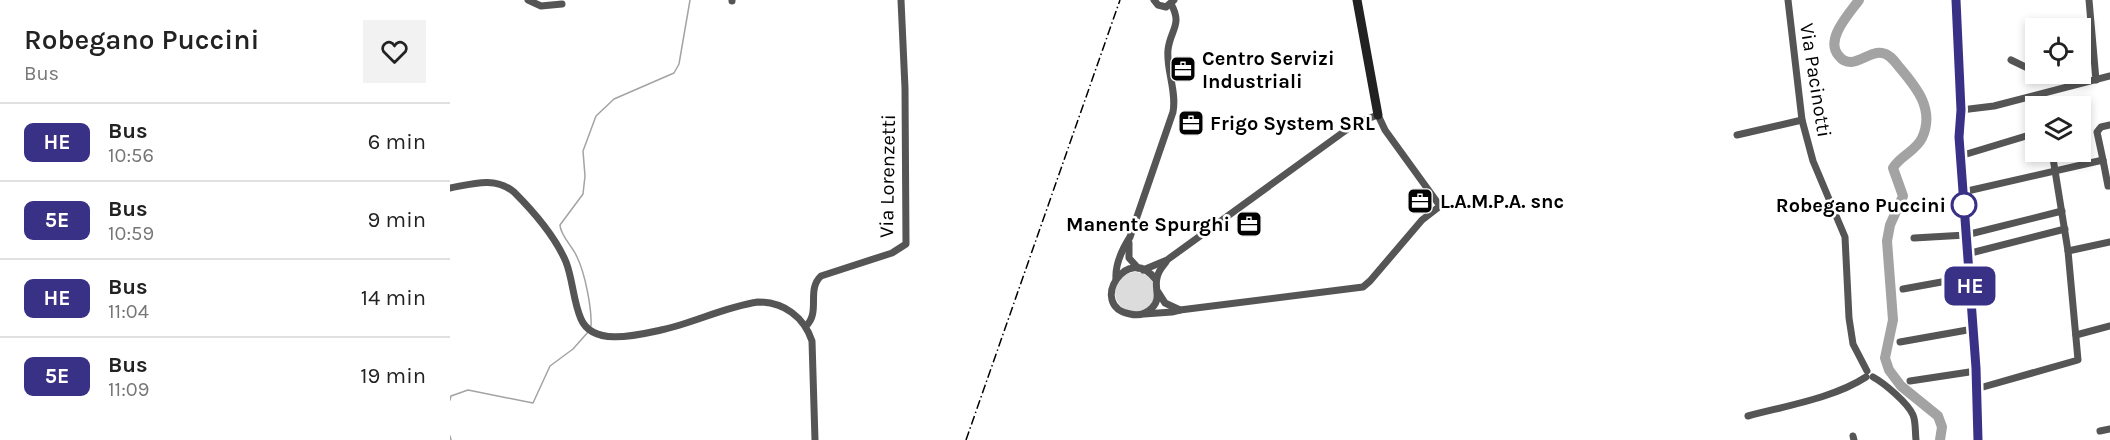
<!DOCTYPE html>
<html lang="en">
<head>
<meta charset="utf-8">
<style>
	:root { --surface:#fff; --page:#f2f2f2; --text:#222; --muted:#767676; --line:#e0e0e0 }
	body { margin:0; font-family:Karla,sans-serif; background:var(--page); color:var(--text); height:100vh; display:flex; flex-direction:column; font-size:22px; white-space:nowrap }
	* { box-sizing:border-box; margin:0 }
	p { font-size:20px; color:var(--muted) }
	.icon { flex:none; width:33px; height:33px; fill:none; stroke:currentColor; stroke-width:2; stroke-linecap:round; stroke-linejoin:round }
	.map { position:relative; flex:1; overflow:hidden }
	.side { display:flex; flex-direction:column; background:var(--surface); width:450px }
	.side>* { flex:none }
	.badge { padding:0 12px; border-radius:9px; font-size:21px; line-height:39px }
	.controls { position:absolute; left:1575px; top:18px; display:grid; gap:12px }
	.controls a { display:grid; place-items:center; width:66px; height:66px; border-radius:0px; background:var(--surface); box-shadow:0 3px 9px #0003; font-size:30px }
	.map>.badge { position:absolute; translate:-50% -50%; box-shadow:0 0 0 3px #fff }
	.round { display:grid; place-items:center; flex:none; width:63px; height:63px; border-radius:0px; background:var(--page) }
	.head { display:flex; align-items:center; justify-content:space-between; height:102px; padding:0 24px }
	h1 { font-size:28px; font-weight:600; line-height:45px }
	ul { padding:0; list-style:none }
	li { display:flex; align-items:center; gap:18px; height:78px; padding:0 24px; border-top:2px solid var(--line) }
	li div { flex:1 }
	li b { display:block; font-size:22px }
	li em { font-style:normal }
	li .badge { min-width:66px; font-weight:700; text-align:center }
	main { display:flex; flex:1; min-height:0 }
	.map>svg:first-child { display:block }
	.green { fill:#dcdcdc }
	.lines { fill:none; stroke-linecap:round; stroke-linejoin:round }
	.stream { stroke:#a3a3a3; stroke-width:1.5 }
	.river { stroke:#a3a3a3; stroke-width:10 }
	.street { stroke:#555; stroke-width:7 }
	.secondary { stroke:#222; stroke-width:9 }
	.rail { stroke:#000; stroke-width:1.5; stroke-dasharray:9 3 1.5 3; stroke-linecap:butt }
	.line-casing { stroke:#fff; stroke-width:14 }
	.line { stroke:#393185; stroke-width:9 }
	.stop-dot { fill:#fff; stroke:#393185; stroke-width:3 }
	.labels { text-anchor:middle; stroke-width:5; stroke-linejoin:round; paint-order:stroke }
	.poi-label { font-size:20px; font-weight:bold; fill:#000; stroke:#fff; text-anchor:start }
	.street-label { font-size:20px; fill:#000; stroke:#fff }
	.stop-label { font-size:20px; font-weight:bold; fill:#000; stroke:#fff; text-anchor:end }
</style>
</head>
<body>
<main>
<section class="side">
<div class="head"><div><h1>Robegano Puccini</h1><p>Bus</p></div><a class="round"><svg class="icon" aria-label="heart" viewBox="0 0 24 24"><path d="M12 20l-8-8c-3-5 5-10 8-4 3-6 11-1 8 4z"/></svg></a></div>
<ul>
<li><span class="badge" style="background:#393185;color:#fff">HE</span><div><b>Bus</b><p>10:56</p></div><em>6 min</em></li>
<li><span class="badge" style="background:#393185;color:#fff">5E</span><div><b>Bus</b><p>10:59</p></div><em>9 min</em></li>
<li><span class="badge" style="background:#393185;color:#fff">HE</span><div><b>Bus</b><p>11:04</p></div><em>14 min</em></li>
<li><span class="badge" style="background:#393185;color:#fff">5E</span><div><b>Bus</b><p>11:09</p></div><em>19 min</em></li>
</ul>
</section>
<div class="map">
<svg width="1660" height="440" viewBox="0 0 1660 440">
	<rect width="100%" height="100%" fill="#fff"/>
	<!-- green -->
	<circle class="green" cx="685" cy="292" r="20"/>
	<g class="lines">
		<!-- stream -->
		<g class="stream">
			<path d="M141,326C142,309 135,273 127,257C123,247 110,235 110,225L133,194L135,176L133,151L146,116L164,99L224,73L229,64L240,0"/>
			<polyline points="0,400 1,396 18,390 83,403 100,366 123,349 139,331"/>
			<polyline points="0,436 1,440"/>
		</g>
		<!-- river -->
		<path class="river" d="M1409,0C1399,14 1374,40 1389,56C1392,60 1396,62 1401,62C1412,61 1422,51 1432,53C1440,54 1445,62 1450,68C1467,88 1485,110 1472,138C1466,151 1450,156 1443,168L1453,196L1440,225L1437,241L1443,320L1435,358L1439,370L1451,386L1488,416L1492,427L1490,440"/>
		<!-- street -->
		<g class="street">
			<polyline points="78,0 91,6 112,4"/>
			<polyline points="282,0 282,1"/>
			<polyline points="704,0 708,5 716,7 724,0"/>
			<polyline points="1338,0 1352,120 1363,161 1395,237 1399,318 1403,344 1417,371"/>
			<polyline points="1639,0 1646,80"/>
			<polyline points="1561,60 1586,72"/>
			<polyline points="1593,94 1594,106"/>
			<polyline points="1511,110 1544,106 1660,76"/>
			<polyline points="1287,135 1352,120"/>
			<polyline points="1510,156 1586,133"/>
			<polyline points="1653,160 1647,132 1651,127 1660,125"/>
			<path d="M0,188C22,184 45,176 64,192C83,211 105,236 116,262C123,280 123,301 131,319C143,347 188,335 211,330C244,323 274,307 308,302C334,302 354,317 362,341L365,440"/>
			<polyline points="1513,192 1653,160 1658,186 1660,186"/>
			<polyline points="1464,238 1516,235 1612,211"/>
			<polyline points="679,243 679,258 688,268"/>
			<polyline points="1618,251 1660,242"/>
			<polyline points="1517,254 1615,229"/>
			<polyline points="693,270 717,260 899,128 914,120 928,115 935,130 990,206 972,220 920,281 913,287 730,310 722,312 694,314"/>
			<path d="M666,279C665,265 673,248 680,237L723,112C727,91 716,70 718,50C720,30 733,25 721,4"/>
			<path d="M706,280C678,241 637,306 680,314C688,316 696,314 702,308C712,298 704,289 707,278C708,271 712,267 716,262"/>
			<polyline points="1453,289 1519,277"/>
			<polyline points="708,292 715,303 730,310"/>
			<path d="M356,326C371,312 356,290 371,276L442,253L456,244L455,88L451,0"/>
			<polyline points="1626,335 1660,326"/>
			<polyline points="1450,342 1523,329"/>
			<path d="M1423,377C1434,383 1458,403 1463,415C1466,422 1465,432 1466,440"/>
			<polyline points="1460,381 1526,371"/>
			<polyline points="1526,389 1628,360 1618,251 1602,152"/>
			<path d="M1298,416C1335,406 1384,398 1416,377"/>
			<polyline points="1650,431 1660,429"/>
			<polyline points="1403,436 1404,440"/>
		</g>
		<!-- secondary -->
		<g class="secondary">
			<polyline points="907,0 928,115"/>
			<polyline points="1506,0 1511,110 1509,137 1526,368 1528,440"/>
		</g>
		<!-- rail -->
		<polyline class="rail" points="516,440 670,0"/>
	</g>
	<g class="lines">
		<!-- line casing -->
		<g class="line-casing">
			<polyline id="line" points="1506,0 1511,110 1509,137 1526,368 1528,440"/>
		</g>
		<!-- line -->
		<use href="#line" class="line"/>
	</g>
	<!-- icons -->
	<defs>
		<g id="office-square" transform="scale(1.35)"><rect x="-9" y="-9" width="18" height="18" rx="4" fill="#000" stroke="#fff"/><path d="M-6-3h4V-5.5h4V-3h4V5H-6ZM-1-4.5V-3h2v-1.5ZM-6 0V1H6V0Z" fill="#fff"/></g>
	</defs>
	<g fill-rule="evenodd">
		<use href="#office-square" x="733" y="69"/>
		<use href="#office-square" x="741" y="123"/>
		<use href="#office-square" x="970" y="201"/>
		<use href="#office-square" x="799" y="224"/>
	</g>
	<!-- markers -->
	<circle class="stop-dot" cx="1514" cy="205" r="12"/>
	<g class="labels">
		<!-- poi labels -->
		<g class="poi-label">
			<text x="752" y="65">Centro Servizi<tspan x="752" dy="23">Industriali</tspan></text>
			<text x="760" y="130">Frigo System SRL</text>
			<text x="990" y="208">L.A.M.P.A. snc</text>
			<text x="780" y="231" text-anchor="end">Manente Spurghi</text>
		</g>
		<!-- street labels -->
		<g class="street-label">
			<text transform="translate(1366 80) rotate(81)" y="7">Via Pacinotti</text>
			<text transform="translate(437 176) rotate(-89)" y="7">Via Lorenzetti</text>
		</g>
		<!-- stop labels -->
		<g class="stop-label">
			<text x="1496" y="212">Robegano Puccini</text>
		</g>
	</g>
</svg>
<div class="controls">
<a><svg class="icon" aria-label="locate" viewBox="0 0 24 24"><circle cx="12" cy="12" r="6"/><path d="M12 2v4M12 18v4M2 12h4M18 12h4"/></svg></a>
<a><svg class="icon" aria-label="layers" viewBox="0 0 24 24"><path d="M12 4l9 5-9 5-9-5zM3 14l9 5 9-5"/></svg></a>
</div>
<b class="badge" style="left:1520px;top:286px;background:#393185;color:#fff">HE</b>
</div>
</main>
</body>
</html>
